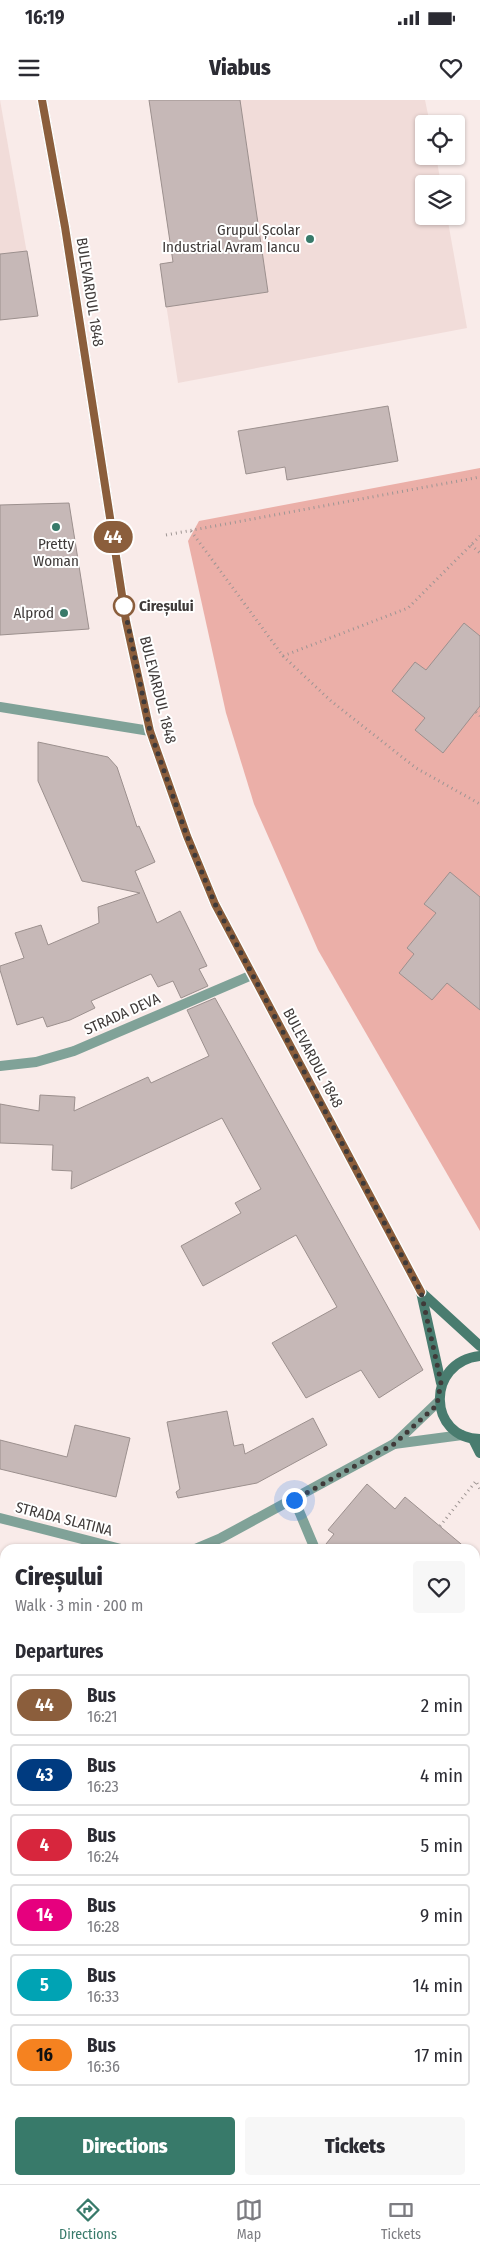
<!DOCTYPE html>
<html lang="en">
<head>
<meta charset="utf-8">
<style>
	:root { --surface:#fff; --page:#f7f7f7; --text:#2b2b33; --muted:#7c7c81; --line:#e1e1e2; --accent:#387a6a }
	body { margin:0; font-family:"Fira Sans Condensed",sans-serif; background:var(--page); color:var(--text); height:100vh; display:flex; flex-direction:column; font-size:19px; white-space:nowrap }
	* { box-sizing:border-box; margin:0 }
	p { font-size:16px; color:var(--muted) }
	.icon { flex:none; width:28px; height:28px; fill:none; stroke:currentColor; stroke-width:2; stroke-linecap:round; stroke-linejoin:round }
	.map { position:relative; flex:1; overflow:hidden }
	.drawer { position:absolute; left:0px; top:1444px; width:480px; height:641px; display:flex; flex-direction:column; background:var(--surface); border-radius:15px 15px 0 0; box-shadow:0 1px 4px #0004 }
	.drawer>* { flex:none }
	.badge { padding:0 10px; border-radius:16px; font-size:18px; line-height:32px }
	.controls { position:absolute; left:415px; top:15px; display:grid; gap:10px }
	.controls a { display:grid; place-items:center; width:50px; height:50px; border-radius:5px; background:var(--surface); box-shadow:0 1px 4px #0004; font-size:25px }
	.you { position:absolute; width:25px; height:25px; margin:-12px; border:4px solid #fff; border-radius:50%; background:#1a73e8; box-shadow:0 0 0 8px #1a73e833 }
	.map>.badge { position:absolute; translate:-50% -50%; box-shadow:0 0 0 2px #fff }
	h2 { padding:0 15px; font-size:19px; line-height:45px }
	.round { display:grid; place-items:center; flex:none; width:52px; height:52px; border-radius:5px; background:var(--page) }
	.head { display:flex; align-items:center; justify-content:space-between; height:85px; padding:0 15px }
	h1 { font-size:24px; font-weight:800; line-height:38px }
	.cta { display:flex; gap:10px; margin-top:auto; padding:10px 15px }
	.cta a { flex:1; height:58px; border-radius:5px; background:var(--accent); color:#fff; font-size:20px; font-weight:800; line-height:58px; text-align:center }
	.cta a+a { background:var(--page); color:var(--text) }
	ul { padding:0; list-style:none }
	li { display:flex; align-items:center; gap:15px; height:62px; margin:0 10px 8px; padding:0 5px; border:2px solid var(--line); border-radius:5px }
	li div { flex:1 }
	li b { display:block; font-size:19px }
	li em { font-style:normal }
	li .badge { min-width:55px; font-weight:700; text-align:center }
	.status { display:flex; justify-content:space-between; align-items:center; height:35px; padding:0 25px; background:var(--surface); direction:ltr }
	.status svg { height:14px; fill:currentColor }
	header { display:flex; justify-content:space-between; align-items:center; height:65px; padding:0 15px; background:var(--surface); font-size:22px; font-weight:800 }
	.dock { display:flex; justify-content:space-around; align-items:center; height:70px; border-top:1px solid var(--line); background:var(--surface); font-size:14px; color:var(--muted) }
	.dock a { display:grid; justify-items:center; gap:2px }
	.dock .on { color:var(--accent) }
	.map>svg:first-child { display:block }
	.built { fill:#f1dcd9 }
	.green { fill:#ebafa8 }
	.building { fill:#c6b8b7; stroke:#9c908e }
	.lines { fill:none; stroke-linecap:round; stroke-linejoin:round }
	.path { stroke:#9e9593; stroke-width:3; stroke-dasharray:1 4; stroke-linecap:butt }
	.lane { stroke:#80a298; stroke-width:10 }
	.street { stroke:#80a298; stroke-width:10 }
	.secondary { stroke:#497c6f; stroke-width:10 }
	.line-casing { stroke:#fff; stroke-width:11 }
	.line { stroke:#8b5e3c; stroke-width:8 }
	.walk { stroke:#3f3a39; stroke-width:5; stroke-dasharray:0 9 }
	.poi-dot { fill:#387a6a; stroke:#fff; stroke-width:2 }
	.stop-dot { fill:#fff; stroke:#8b5e3c; stroke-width:2.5 }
	.labels { text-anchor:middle; stroke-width:4; stroke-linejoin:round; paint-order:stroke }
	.poi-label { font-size:15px; fill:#3f3a39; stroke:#fff; text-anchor:end }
	.street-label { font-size:15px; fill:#3f3a39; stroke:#fff }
	.stop-label { font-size:15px; font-weight:bold; fill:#3f3a39; stroke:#fff; text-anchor:start }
</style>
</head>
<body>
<div class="status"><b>16:19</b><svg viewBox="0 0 49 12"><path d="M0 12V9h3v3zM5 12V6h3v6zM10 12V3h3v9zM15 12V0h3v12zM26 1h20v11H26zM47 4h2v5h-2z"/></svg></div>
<header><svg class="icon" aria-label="menu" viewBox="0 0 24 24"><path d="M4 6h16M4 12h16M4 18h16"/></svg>Viabus<svg class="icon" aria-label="heart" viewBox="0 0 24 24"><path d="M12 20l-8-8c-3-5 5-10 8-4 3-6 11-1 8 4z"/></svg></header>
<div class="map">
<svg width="480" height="2084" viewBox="0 0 480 2084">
	<rect width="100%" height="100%" fill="#f9ebe9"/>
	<!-- built -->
	<g class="built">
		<polygon points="0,0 38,216 0,220"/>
		<polygon points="149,0 425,0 430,24 424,24 424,56 436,56 441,84 424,84 424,116 447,116 467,228 178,283 160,164 173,162"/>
		<polygon points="0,1979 5,1979 5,2080 18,2080 14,2084 0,2084"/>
	</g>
	<!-- green -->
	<g class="green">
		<polygon points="480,368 480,1131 318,850 254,704 226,613 188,441 199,421"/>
		<polygon points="50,2080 289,2080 285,2084 47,2084"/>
	</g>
	<!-- building -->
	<g class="building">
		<polygon points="149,0 240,0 268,192 166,207 160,164 173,162"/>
		<polygon points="27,151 38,216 0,220 0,154"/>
		<polygon points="388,306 398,361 287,380 285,367 246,374 238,331"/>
		<polygon points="69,403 89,529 0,535 0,405"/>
		<polygon points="464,523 480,536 480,606 443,653 415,630 425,618 392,591 415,562 426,570"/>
		<polygon points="38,642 108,657 117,667 137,727 139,726 155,762 135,771 157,823 180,811 207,866 199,869 208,886 181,898 173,881 158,887 151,874 91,901 95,908 70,920 47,927 43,917 17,925 0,870 0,866 24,858 15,833 41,825 48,845 99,823 98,807 140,793 82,781 38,681"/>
		<polygon points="450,772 480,797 480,910 447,883 432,900 399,873 414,854 407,848 436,813 424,804"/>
		<polygon points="215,898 423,1270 379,1298 361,1270 306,1298 272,1243 337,1207 296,1135 203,1186 181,1146 241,1113 235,1103 261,1089 222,1018 71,1089 72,1071 52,1070 53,1045 0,1043 0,1004 39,1011 40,995 75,997 74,1011 148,977 151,983 209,956 187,910"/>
		<polygon points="227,1311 234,1346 243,1344 245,1354 313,1318 327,1345 257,1383 178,1398 176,1392 180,1389 167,1322"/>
		<polygon points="75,1325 130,1338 116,1397 0,1369 0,1340 67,1357"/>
		<polygon points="367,1384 395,1409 405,1397 467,1449 322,1449 334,1434 328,1430"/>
	</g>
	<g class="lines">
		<!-- path -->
		<g class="path">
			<polyline points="191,431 283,556 331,601 416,668 480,704"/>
			<polyline points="166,435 480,377"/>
			<polyline points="471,445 480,453"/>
			<polyline points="283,556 408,508 480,436"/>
			<polyline points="476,612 480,616"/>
			<polyline points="440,1426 476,1381 480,1389"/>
			<polyline points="475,1745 480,1750"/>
			<polyline points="475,1909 480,1901"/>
			<polyline points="68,2080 72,2084"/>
		</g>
		<!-- lane -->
		<g class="lane">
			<polyline points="294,1399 315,1449"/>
			<polyline points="312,2080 317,2084"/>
			<polyline points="31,2084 35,2080"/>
		</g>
		<!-- street -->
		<g class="street">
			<polyline points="0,607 150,631"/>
			<polyline points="0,966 36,962 74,951 252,875"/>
			<polyline points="394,1344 462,1335"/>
			<polyline points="0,1418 121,1449"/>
			<polyline points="195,1449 221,1438 394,1344 439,1301"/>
			<polyline points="0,1821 5,1821"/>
		</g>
		<!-- secondary -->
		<g class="secondary">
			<polyline points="42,0 65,127 126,521 150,631 187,736 215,804 421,1192 441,1283"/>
			<polyline points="421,1192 480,1246"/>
			<path d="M480,1256C425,1262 428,1339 480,1339"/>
			<polyline points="473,1339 480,1353"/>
			<polyline points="475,1963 480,1956"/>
			<polyline points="475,2073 480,2066"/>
			<polyline points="381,2084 384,2080"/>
			<polyline points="467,2084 470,2080"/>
		</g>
	</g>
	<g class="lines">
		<!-- line casing -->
		<g class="line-casing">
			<polyline id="line" points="42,0 65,127 126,521 150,631 187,736 215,804 421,1192"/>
		</g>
		<!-- line -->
		<use href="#line" class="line"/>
		<!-- walk -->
		<polyline class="walk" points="124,506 123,501 150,631 187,736 215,804 421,1192 441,1282 437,1305 394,1344 294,1400"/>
	</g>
	<!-- markers -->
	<g class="poi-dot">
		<circle cx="310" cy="139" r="5"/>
		<circle cx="56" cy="427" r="5"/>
		<circle cx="64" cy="513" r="5"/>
	</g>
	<circle class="stop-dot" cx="124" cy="506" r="10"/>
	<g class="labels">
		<!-- poi labels -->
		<g class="poi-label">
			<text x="300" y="135">Grupul Școlar<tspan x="300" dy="17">Industrial Avram Iancu</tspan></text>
			<text x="56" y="449" text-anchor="middle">Pretty<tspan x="56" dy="17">Woman</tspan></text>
			<text x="54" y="518">Alprod</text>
		</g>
		<!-- street labels -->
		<g class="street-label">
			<text transform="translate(90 192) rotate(81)" y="5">BULEVARDUL 1848</text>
			<text transform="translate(158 590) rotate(76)" y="5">BULEVARDUL 1848</text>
			<text transform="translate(122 914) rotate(-24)" y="5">STRADA DEVA</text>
			<text transform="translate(313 958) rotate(62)" y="5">BULEVARDUL 1848</text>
			<text transform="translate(64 1419) rotate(14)" y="5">STRADA SLATINA</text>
		</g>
		<!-- stop labels -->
		<g class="stop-label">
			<text x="139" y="511">Cireșului</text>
		</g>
	</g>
</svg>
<div class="controls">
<a><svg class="icon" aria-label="locate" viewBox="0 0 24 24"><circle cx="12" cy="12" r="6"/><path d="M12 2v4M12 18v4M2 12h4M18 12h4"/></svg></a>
<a><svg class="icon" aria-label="layers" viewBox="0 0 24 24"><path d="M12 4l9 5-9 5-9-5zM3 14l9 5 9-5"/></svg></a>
</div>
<div class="you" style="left:294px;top:1400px"></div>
<b class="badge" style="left:113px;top:437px;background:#8b5e3c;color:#fff">44</b>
<section class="drawer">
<div class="head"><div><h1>Cireșului</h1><p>Walk · 3 min · 200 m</p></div><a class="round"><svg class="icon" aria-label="heart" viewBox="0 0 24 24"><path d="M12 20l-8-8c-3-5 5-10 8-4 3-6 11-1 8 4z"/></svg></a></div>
<h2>Departures</h2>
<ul>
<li><span class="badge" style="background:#8b5e3c;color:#fff">44</span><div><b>Bus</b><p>16:21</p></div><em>2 min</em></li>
<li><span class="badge" style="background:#003b80;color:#fff">43</span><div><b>Bus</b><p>16:23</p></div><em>4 min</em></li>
<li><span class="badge" style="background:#d7263d;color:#fff">4</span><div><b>Bus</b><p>16:24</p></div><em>5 min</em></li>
<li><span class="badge" style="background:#e6007e;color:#fff">14</span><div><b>Bus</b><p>16:28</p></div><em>9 min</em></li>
<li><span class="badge" style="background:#00a3b4;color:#fff">5</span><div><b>Bus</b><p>16:33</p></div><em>14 min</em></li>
<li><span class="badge" style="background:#f58220;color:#111">16</span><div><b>Bus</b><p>16:36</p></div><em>17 min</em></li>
</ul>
<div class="cta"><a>Directions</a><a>Tickets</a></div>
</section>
</div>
<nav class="dock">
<a class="on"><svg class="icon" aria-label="directions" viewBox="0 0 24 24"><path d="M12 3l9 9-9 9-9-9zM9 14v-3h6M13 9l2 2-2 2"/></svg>Directions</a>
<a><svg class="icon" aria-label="map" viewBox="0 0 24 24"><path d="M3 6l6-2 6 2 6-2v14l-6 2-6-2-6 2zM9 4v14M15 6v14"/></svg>Map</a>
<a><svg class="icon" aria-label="tickets" viewBox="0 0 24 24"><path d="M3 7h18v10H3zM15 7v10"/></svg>Tickets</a>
</nav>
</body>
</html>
